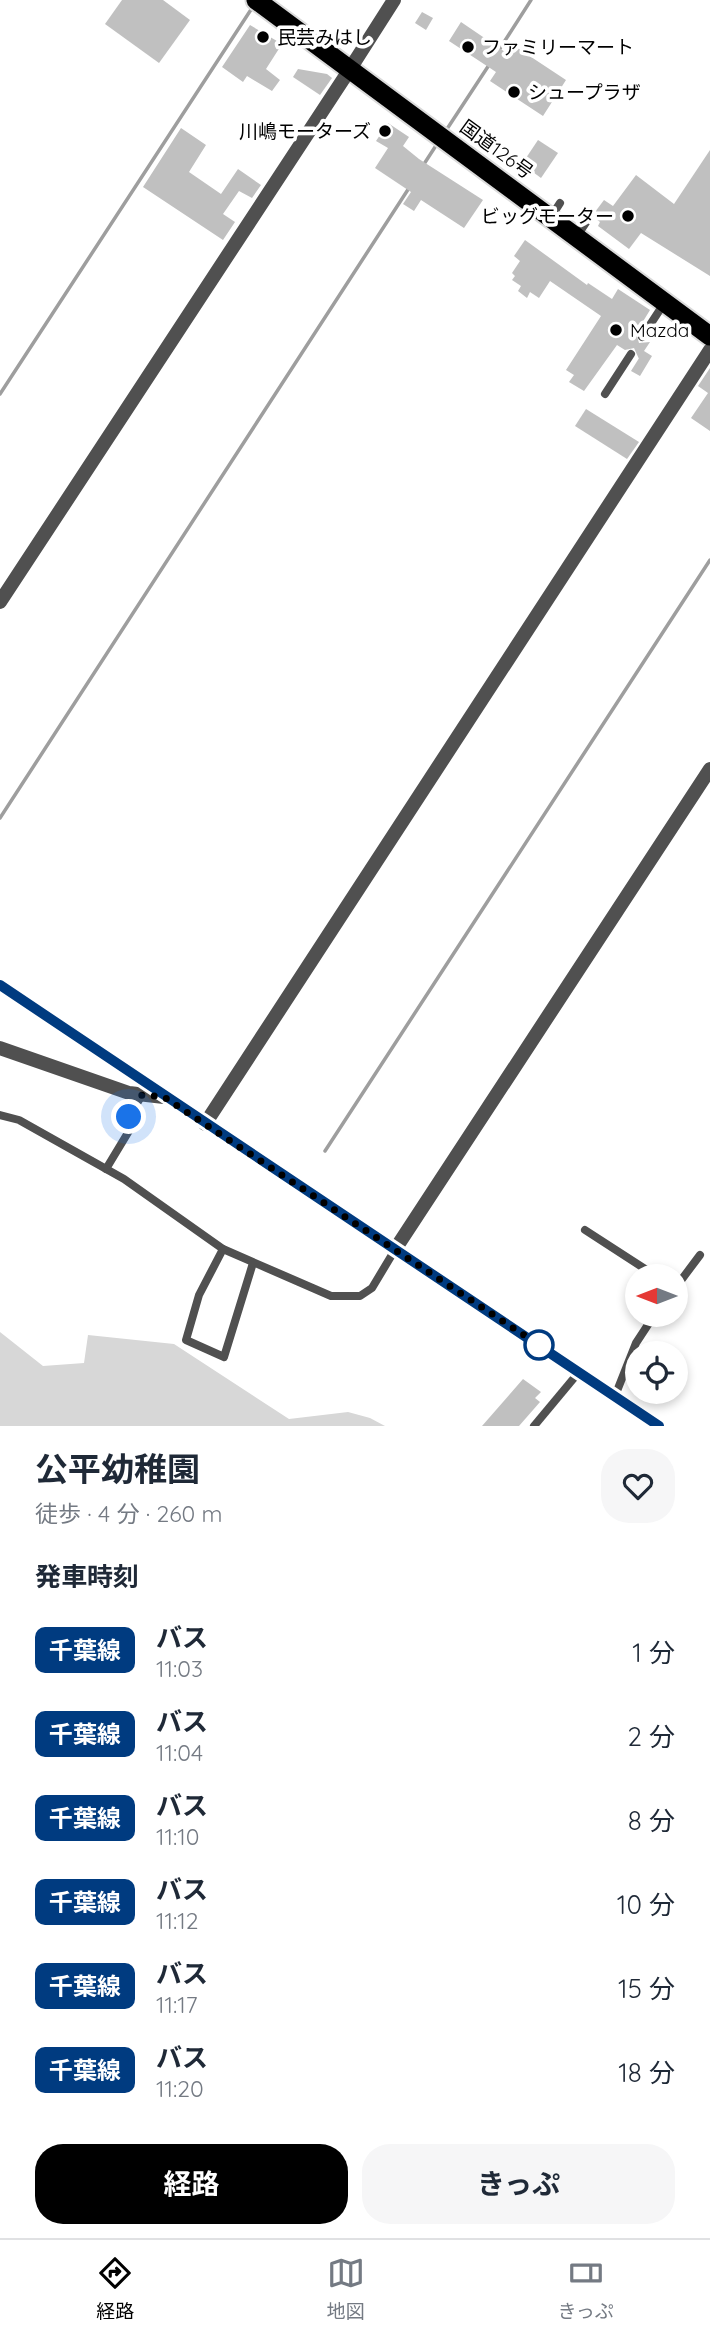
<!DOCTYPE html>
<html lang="ja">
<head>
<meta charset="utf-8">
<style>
	:root { --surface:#fff; --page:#f6f6f7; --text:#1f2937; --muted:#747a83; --line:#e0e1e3; --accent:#000 }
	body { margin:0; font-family:Quicksand,"Noto Sans JP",sans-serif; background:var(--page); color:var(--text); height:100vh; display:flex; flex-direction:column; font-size:26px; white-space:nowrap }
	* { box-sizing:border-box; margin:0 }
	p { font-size:23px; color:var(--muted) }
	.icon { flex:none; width:38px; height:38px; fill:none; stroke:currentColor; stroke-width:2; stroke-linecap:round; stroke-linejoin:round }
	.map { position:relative; height:1426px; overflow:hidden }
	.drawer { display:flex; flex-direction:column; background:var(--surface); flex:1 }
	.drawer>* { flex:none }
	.badge { padding:0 14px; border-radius:10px; font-size:24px; line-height:46px }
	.needle { width:46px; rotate:270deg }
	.buttons { position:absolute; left:625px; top:1264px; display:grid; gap:14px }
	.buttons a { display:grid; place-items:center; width:63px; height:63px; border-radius:50%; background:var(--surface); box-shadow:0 4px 10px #0003; font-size:35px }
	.you { position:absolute; width:35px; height:35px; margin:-18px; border:5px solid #fff; border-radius:50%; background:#1a73e8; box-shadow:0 0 0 10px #1a73e833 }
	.map>.badge { position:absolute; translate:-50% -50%; box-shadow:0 0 0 4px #fff }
	h2 { padding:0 35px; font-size:26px; line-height:63px }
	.round { display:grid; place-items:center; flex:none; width:74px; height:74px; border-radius:28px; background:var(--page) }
	.head { display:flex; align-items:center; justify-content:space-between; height:119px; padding:0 35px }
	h1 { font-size:33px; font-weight:700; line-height:52px }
	.cta { display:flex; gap:14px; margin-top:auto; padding:14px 35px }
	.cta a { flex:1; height:80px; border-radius:28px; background:var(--accent); color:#fff; font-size:28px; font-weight:700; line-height:80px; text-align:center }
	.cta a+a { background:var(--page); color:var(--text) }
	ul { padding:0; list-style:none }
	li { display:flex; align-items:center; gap:21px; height:84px; padding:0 35px }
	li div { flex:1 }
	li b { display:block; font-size:26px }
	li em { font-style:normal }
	li .badge { min-width:77px; font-weight:700; text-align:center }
	.dock { display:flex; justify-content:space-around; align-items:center; height:98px; border-top:2px solid var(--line); background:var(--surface); font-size:19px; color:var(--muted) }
	.dock a { display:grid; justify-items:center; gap:4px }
	.dock .current { color:var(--accent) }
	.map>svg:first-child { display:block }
	.green { fill:#d7d7d7 }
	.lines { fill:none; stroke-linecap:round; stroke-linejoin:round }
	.stream { stroke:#9e9e9e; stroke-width:3.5 }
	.building { fill:#c0c0c0 }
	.trunk-casing { stroke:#dbdbdb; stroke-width:23 }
	.service { stroke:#505050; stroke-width:8 }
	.minor { stroke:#505050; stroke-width:14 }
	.tertiary { stroke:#505050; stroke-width:14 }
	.trunk { stroke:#000; stroke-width:19 }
	.line-casing { stroke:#fff; stroke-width:16 }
	.line { stroke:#003b80; stroke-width:10 }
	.walk { stroke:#000; stroke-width:7; stroke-dasharray:0 12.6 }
	.poi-dot { fill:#000; stroke:#fff; stroke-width:2.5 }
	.stop-dot { fill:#fff; stroke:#003b80; stroke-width:3.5 }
	.labels { text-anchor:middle; stroke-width:7; stroke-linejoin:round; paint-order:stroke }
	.poi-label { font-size:19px; fill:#000; stroke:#fff; text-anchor:start }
	.street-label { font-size:19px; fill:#000; stroke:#fff }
</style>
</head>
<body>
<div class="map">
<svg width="710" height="1426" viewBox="0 0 710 1426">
	<rect width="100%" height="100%" fill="#fff"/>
	<!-- green -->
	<polygon class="green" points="0,1332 43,1366 84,1363 88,1335 174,1344 289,1419 348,1412 370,1418 385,1426 0,1426"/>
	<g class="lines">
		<!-- stream -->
		<g class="stream">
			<polyline points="499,50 531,0"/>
			<polyline points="445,132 489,65"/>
			<polyline points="424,164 437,144"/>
			<polyline points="0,394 254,5"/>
			<polyline points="0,818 409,188"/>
			<polyline points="325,1151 710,560"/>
		</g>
	</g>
	<!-- building -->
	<g class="building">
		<polygon points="122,0 163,0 190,20 159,63 105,24"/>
		<polygon points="422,12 433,18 426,30 415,23"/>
		<polygon points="461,22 508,54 513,45 566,80 543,116 490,81 496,72 449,41"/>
		<polygon points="250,25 282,44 266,69 280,80 272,91 247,76 243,82 222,67"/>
		<polygon points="298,69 327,74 332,78 320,95 293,77"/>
		<polygon points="388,123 409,137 403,146 419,159 483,200 464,228 421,200 414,211 403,204 411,192 375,168 388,148 376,141"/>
		<polygon points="181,128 206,145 189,172 221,194 238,169 261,185 252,198 239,191 223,214 235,222 223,240 143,187"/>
		<polygon points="538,140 558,153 541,178 522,164"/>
		<polygon points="710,150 710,276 641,233 629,249 598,226 600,222 592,216 604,200 613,206 636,175 674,204"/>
		<polygon points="525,240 587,285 588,283 612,299 618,289 650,310 636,333 639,343 650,342 644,351 652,356 640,376 631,371 641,355 639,359 634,348 625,350 617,345 584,391 569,382 574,375 566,370 601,316 550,281 539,298 530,292 527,298 518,291 521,286 512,280 515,276 512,273 520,261 514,256"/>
		<polygon points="710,368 710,431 691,418 708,393 698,386"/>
		<polygon points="586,409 639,442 627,459 575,426"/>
		<polygon points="523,1379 541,1392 535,1398 540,1402 519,1426 482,1426"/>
	</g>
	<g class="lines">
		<!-- trunk casing -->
		<g class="trunk-casing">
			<polyline id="trunk" points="256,0 710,336"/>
		</g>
		<!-- service -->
		<g class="service">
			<polyline points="551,217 560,203"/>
			<polyline points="577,236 587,221"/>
			<polyline points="642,337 665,302"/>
			<polyline points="605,394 631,354"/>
			<polyline points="0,1115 19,1120 124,1179 223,1249 331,1296 360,1296 372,1288 396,1248"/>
			<polyline points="106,1169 135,1121 129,1117 142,1095"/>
			<polyline points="585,1230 656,1276"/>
			<polyline points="223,1249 199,1295 186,1340 224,1357 253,1263"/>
			<polyline points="676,1287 700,1255"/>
			<polyline points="615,1396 636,1343 655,1314"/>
			<polyline points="534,1426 579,1372"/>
		</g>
		<!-- minor -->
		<g class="minor">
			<polyline points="0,602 350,69"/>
			<polyline points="0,1048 129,1093 164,1097"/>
			<polyline points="205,1124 710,350"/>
			<polyline points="396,1248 710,769"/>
		</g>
		<!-- tertiary -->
		<g class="tertiary">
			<polyline points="350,69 394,0"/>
			<polyline points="0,985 659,1426"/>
		</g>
		<!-- trunk -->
		<use href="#trunk" class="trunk"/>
	</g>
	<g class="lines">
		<!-- line casing -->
		<g class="line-casing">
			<polyline id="line" points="0,985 659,1426"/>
		</g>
		<!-- line -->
		<use href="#line" class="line"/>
		<!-- walk -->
		<polyline class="walk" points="129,1117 142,1095 164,1097 539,1345"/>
	</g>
	<!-- markers -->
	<g class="poi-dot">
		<circle cx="263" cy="37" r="7"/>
		<circle cx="468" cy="47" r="7"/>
		<circle cx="514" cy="92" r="7"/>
		<circle cx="385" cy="131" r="7"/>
		<circle cx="628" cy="216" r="7"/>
		<circle cx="616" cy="330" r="7"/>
	</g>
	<circle class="stop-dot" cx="539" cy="1345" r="14"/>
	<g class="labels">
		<!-- poi labels -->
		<g class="poi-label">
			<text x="277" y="44">民芸みはし</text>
			<text x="482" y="54">ファミリーマート</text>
			<text x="528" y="99">シュープラザ</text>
			<text x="371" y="138" text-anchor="end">川嶋モーターズ</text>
			<text x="614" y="223" text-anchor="end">ビッグモーター</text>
			<text x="630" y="337">Mazda</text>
		</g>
		<!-- street labels -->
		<g class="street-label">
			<text transform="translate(497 149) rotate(36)" y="7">国道126号</text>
		</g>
	</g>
</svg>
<div class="buttons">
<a><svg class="needle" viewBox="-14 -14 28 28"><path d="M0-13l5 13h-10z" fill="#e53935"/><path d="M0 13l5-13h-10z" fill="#747a83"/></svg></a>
<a><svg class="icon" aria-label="locate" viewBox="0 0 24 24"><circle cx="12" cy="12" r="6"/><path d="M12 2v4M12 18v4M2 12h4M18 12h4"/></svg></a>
</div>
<div class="you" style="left:129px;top:1117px"></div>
</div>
<section class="drawer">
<div class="head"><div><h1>公平幼稚園</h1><p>徒歩 · 4 分 · 260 m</p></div><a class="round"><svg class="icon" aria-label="heart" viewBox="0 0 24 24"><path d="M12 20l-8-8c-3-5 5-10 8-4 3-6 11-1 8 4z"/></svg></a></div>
<h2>発車時刻</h2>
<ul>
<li><span class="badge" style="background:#003b80;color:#fff">千葉線</span><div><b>バス</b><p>11:03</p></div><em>1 分</em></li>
<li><span class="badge" style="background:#003b80;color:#fff">千葉線</span><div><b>バス</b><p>11:04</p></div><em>2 分</em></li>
<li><span class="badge" style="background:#003b80;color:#fff">千葉線</span><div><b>バス</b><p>11:10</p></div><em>8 分</em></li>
<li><span class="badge" style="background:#003b80;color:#fff">千葉線</span><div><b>バス</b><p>11:12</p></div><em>10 分</em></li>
<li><span class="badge" style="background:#003b80;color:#fff">千葉線</span><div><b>バス</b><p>11:17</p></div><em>15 分</em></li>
<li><span class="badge" style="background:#003b80;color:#fff">千葉線</span><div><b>バス</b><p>11:20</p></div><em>18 分</em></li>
</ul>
<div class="cta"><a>経路</a><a>きっぷ</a></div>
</section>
<nav class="dock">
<a class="current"><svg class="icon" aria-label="directions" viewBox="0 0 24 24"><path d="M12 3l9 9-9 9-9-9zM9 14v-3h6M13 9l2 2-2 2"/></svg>経路</a>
<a><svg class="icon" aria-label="map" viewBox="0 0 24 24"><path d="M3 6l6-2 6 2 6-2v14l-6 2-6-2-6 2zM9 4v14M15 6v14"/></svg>地図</a>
<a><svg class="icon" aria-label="tickets" viewBox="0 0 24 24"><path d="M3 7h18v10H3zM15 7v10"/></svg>きっぷ</a>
</nav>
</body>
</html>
